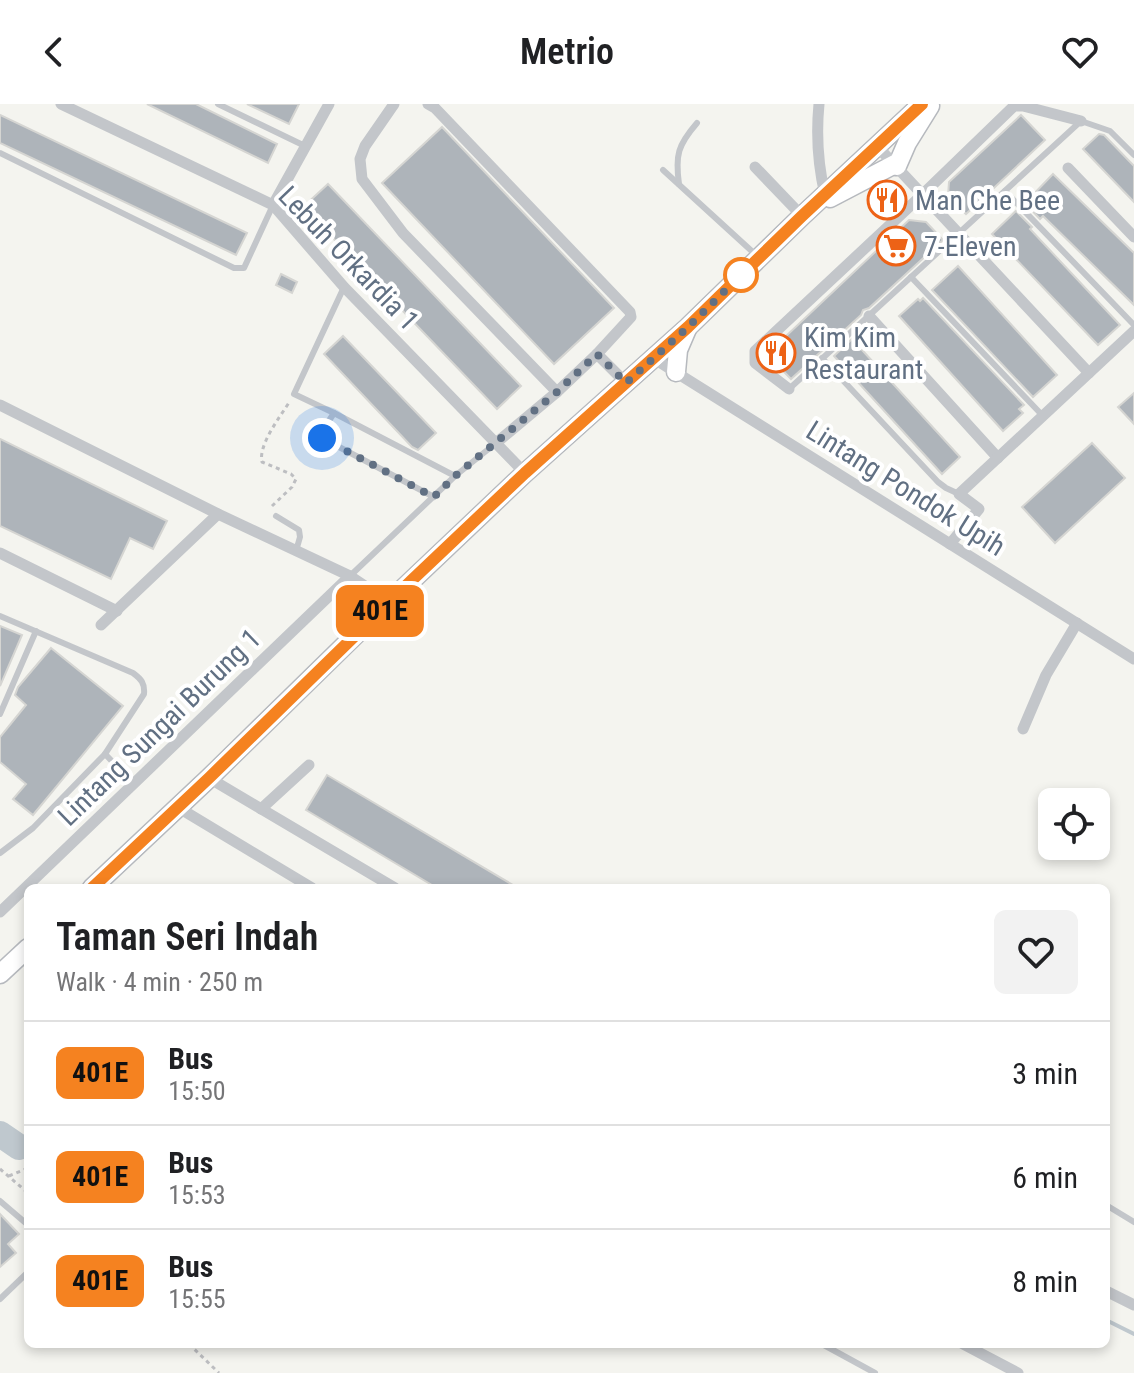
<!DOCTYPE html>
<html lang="en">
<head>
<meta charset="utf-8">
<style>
	:root { --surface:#fff; --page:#f2f2f2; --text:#202124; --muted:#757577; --line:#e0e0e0 }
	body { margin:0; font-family:"Roboto Condensed",sans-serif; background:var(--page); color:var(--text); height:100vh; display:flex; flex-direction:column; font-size:30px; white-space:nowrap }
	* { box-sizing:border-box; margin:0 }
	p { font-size:26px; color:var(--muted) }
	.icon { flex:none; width:44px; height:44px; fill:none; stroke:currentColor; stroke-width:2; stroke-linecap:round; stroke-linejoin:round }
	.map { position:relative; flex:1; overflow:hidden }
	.details { position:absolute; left:24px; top:780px; width:1086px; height:464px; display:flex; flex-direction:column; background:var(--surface); border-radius:12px; box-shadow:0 4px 12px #0003 }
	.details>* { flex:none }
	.badge { padding:0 16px; border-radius:12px; font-size:28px; line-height:52px }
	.fabs { position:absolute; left:1038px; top:684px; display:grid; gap:16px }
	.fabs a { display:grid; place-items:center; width:72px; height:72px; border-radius:12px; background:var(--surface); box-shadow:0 4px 12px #0003; font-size:40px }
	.you { position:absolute; width:40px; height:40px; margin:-20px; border:6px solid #fff; border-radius:50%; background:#1a73e8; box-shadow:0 0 0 12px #1a73e833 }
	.map>.badge { position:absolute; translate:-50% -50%; box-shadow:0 0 0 4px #fff }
	.round { display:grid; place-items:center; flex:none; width:84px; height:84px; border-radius:12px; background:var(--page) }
	.summary { display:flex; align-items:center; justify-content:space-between; height:136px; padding:0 32px }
	h1 { font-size:38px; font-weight:600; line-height:60px }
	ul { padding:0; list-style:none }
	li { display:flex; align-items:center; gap:24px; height:104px; padding:0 32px; border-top:2px solid var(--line) }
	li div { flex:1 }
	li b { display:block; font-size:30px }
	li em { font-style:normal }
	li .badge { min-width:88px; font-weight:700; text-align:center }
	header { display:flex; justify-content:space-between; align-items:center; height:104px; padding:0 32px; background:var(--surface); font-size:36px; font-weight:600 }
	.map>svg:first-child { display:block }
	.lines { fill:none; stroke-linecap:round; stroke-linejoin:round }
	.stream { stroke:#bfc8ce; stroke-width:4 }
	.river { stroke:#bfc8ce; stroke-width:26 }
	.building { fill:#aeb4ba; stroke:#d5d5d2; stroke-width:2 }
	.primary-casing { stroke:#b6b9be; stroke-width:21 }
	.path { stroke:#bdbec1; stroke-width:3; stroke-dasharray:4 4; stroke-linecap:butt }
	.service { stroke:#c3c6ca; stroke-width:6 }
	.minor { stroke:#c3c6ca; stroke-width:11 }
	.primary { stroke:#fff; stroke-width:18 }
	.line-casing { stroke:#fff; stroke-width:18 }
	.line { stroke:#f58220; stroke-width:12 }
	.walk { stroke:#617083; stroke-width:8; stroke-dasharray:0 14.4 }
	.stop-dot { fill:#fff; stroke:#f58220; stroke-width:4 }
	.labels { text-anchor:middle; stroke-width:8; stroke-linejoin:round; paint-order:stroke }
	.poi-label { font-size:28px; fill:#617083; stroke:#fff; text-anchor:start }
	.street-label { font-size:28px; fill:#617083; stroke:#fff }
</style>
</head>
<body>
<header><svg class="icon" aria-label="back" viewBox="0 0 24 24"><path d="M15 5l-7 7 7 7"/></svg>Metrio<svg class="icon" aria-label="heart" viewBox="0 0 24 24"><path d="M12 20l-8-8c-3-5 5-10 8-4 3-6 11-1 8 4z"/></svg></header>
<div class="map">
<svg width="1134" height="1269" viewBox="0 0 1134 1269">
	<rect width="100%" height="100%" fill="#f4f4ef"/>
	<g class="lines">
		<!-- stream -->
		<polyline class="stream" points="1106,1216 1134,1230"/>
		<!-- river -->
		<polyline class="river" points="0,1030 19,1043"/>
	</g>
	<!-- building -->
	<g class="building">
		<polygon points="147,0 196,0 277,40 268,59"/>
		<polygon points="247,0 299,0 289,20"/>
		<polygon points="0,11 247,129 236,151 0,39"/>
		<polygon points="1021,11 1045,36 966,110 948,92 949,78"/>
		<polygon points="442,23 614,204 554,260 382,79"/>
		<polygon points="1099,30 1104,31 1134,62 1134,98 1083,45"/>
		<polygon points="1053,70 1134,149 1134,201 1043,112 1040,115 1025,99"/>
		<polygon points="328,80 521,282 497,305 303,103"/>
		<polygon points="1016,107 1032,123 1030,125 1120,221 1098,241 992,130"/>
		<polygon points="909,116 926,118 943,136 869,204 863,206 861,211 791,275 767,250"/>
		<polygon points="958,162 1057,271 1033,293 932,186"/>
		<polygon points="281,170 297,178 292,189 276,181"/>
		<polygon points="923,194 1024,301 1019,305 1023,309 1003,327 899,212 918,195 920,197"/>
		<polygon points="343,232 436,329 418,346 412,343 324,250"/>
		<polygon points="852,235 960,353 942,370 834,252"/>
		<polygon points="1134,289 1134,320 1118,303"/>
		<polygon points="0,335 167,417 153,445 130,434 111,475 0,422"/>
		<polygon points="1092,339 1125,374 1055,439 1022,403"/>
		<polygon points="0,522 22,531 0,582"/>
		<polygon points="51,544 123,602 33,711 13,695 26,680 0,658 0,633 26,601 15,591 18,583"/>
		<polygon points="327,671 518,784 437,784 306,706"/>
		<polygon points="0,1110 19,1130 8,1140 16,1149 0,1163"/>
	</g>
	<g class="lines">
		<!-- primary casing -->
		<g class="primary-casing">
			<g id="primary">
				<polyline points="897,62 907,39 930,2"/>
				<polyline points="830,94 895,60"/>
				<polyline points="676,268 678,246 687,225"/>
				<polyline points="92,784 209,674 389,498 525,369 688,223 802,112 922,0"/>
				<polyline points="0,870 28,844"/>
			</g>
		</g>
		<!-- path -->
		<g class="path">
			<path d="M272,402L292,383L296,375L291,370L262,358C258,341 280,313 290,297"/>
			<polyline points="0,1065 28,1089"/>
			<polyline points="9,1072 28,1064"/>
			<polyline points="189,1240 219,1269"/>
		</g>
		<!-- service -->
		<g class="service">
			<polyline points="218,0 305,42"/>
			<polyline points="0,49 234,164 244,164 273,101"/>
			<polyline points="663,66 756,151"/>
			<path d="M679,80C675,51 678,41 697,19"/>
			<polyline points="1005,87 1134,221"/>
			<polyline points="911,173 1043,312"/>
			<polyline points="344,183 294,290 334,309 455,372"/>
			<polyline points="822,254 938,378 946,384 959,390"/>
			<polyline points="789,285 1081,17 1110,27 1134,51"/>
			<polyline points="334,309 321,329 322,334 434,393"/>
			<polyline points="276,412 299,426 300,433 296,447"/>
			<polyline points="351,471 455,372 496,339"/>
			<path d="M0,512L133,569C141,575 145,579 144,590L105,650L33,724L0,749"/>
			<polyline points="0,610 36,527"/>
			<polyline points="105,650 134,680"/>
			<polyline points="0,1097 28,1121"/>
			<polyline points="1106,1101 1134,1118"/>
			<polyline points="0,1195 28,1168"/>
			<polyline points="822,1240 875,1269"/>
		</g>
		<!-- minor -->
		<g class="minor">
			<polyline points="61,0 273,101 344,183 525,369"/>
			<polyline points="394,0 365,42 360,55 362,75 403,129 557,288"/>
			<polyline points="428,0 435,4 630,208 631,213 597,250 557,288 496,339"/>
			<path d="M819,0C816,31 818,61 825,91"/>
			<polyline points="877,42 1089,269"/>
			<polyline points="755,63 802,112"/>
			<polyline points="1068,64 1134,133"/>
			<polyline points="273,101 329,0"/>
			<polyline points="869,212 998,354"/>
			<polyline points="597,250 626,279"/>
			<polyline points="653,254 1134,555"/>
			<polyline points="789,285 755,259 755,247 923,90 1014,2 1023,2 1081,17"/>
			<polyline points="0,301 218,410 350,472 389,498"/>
			<polyline points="950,440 979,405 959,390 1134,227"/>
			<polyline points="0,449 117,507"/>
			<polyline points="101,521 218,410"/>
			<polyline points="1023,625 1046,571 1077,519"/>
			<polyline points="209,674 395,784"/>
			<polyline points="179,704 312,784"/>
			<polyline points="261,705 309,661"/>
			<polyline points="0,808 350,472"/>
			<polyline points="1106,1187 1134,1201"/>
			<polyline points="963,1240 1018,1269"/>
		</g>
		<!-- primary -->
		<use href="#primary" class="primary"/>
	</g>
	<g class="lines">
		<!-- line casing -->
		<g class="line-casing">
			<polyline id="line" points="92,784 209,674 412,476 525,369 688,223 802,112 922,0"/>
		</g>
		<!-- line -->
		<use href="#line" class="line"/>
		<!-- walk -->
		<polyline class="walk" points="322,334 434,393 455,372 557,288 597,250 626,279 688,223 741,171"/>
	</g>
	<!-- icons -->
	<defs>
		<g id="restaurant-ring" transform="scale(2)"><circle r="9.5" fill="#fff" stroke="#ed6216" stroke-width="1.5"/><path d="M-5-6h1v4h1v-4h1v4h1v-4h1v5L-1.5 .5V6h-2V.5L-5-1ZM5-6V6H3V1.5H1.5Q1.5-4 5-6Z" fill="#ed6216"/></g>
		<g id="supermarket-ring" transform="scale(2)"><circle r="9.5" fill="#fff" stroke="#ed6216" stroke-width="1.5"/><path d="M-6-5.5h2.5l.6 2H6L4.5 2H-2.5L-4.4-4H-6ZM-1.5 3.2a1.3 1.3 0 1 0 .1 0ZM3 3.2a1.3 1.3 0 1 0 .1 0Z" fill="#ed6216"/></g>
	</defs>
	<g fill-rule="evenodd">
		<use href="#restaurant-ring" x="887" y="96"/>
		<use href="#supermarket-ring" x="896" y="142"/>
		<use href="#restaurant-ring" x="776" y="249"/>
	</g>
	<!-- markers -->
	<circle class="stop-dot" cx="741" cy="171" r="16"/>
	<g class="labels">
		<!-- poi labels -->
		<g class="poi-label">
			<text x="915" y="106">Man Che Bee</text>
			<text x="924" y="152">7-Eleven</text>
			<text x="804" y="243">Kim Kim<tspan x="804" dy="32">Restaurant</tspan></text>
		</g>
		<!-- street labels -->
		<g class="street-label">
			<text transform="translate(349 154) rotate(46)" y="10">Lebuh Orkardia 1</text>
			<text transform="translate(906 384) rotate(32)" y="10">Lintang Pondok Upih</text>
			<text transform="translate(159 623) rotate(-44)" y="10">Lintang Sungai Burung 1</text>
		</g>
	</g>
</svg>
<div class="fabs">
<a><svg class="icon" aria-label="locate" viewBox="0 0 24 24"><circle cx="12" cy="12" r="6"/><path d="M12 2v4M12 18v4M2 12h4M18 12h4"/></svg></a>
</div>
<div class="you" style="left:322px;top:334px"></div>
<b class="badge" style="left:380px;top:507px;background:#f58220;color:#111">401E</b>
<section class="details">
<div class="summary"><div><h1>Taman Seri Indah</h1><p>Walk · 4 min · 250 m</p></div><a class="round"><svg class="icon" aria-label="heart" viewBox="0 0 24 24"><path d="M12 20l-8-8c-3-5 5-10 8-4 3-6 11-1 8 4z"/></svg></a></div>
<ul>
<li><span class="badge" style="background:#f58220;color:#111">401E</span><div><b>Bus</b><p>15:50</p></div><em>3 min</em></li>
<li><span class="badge" style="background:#f58220;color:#111">401E</span><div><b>Bus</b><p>15:53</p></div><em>6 min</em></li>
<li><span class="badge" style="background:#f58220;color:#111">401E</span><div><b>Bus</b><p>15:55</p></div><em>8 min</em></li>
</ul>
</section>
</div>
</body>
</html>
